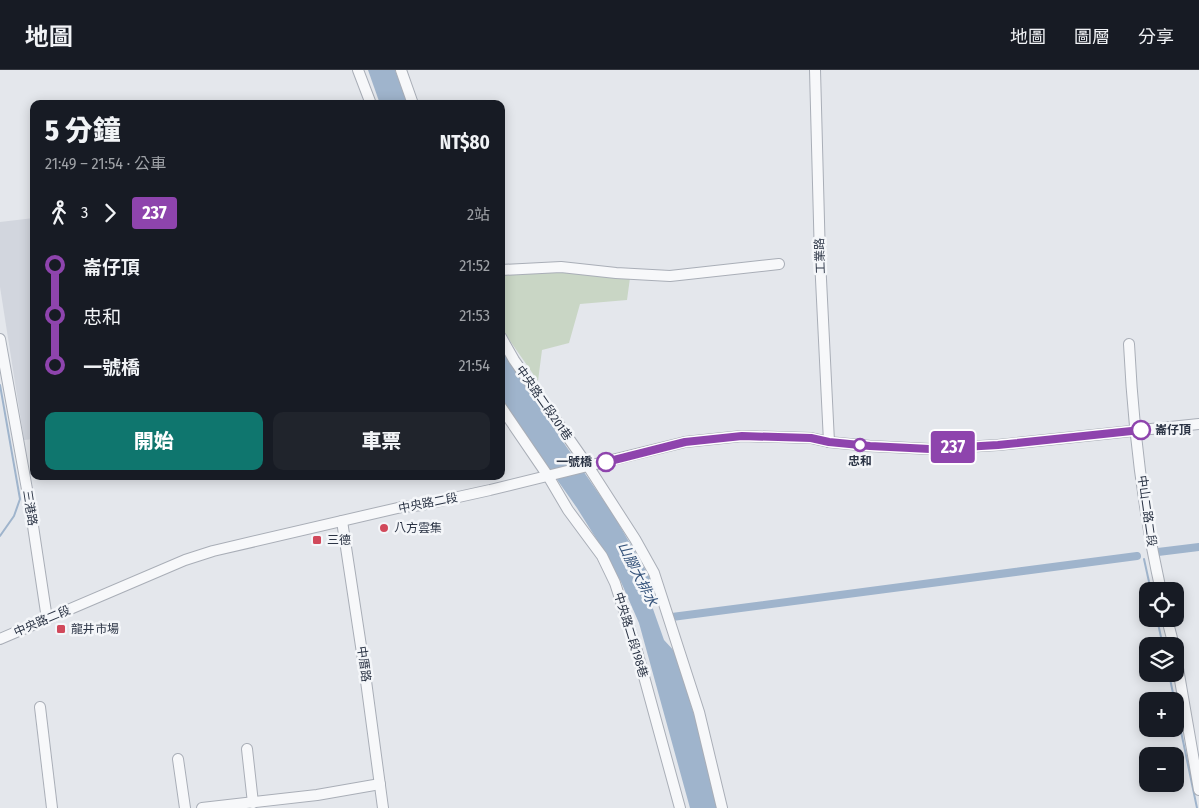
<!DOCTYPE html>
<html lang="zh-TW">
<head>
<meta charset="utf-8">
<style>
	:root { --surface:#171b24; --page:#20242c; --text:#f1f3f6; --muted:#9ea1a6; --line:#363941; --accent:#0f766e }
	body { margin:0; font-family:"Fira Sans Condensed","Noto Sans TC",sans-serif; background:var(--page); color:var(--text); height:100vh; display:flex; flex-direction:column; font-size:19px; white-space:nowrap }
	* { box-sizing:border-box; margin:0 }
	p { font-size:16px; color:var(--muted) }
	.icon { flex:none; width:28px; height:28px; fill:none; stroke:currentColor; stroke-width:2; stroke-linecap:round; stroke-linejoin:round }
	.map { position:relative; flex:1; overflow:hidden }
	.details { position:absolute; left:30px; top:30px; width:475px; height:380px; display:flex; flex-direction:column; background:var(--surface); border-radius:10px; box-shadow:0 2px 12px #0003 }
	.details>* { flex:none }
	.badge { padding:0 10px; border-radius:4px; font-size:18px; line-height:32px }
	.tools { position:absolute; left:1139px; top:512px; display:grid; gap:10px }
	.tools a { display:grid; place-items:center; width:45px; height:45px; border-radius:10px; background:var(--surface); box-shadow:0 2px 12px #0003; font-size:25px }
	.map>.badge { position:absolute; translate:-50% -50%; box-shadow:0 0 0 2px #fff }
	.legs { display:flex; align-items:center; gap:8px; height:55px; padding:0 15px; font-size:16px }
	.legs p { margin-inline-start:auto }
	.overview { display:flex; align-items:center; justify-content:space-between; height:85px; padding:0 15px }
	h1 { font-size:28px; font-weight:800; line-height:38px }
	.cta { display:flex; gap:10px; margin-top:auto; padding:10px 15px }
	.cta a { flex:1; height:58px; border-radius:10px; background:var(--accent); color:#fff; font-size:20px; font-weight:800; line-height:58px; text-align:center }
	.cta a+a { background:var(--page); color:var(--text) }
	ul { padding:0 15px; list-style:none }
	li { display:flex; align-items:center; gap:18px; height:50px; font-size:19px }
	li i { display:grid; place-items:center; width:8px; height:100%; margin:0 6px; background:currentColor }
	li i::after { content:''; width:12px; height:12px; margin:-6px; border:4px solid; border-radius:50%; background:var(--surface) }
	li p { margin-inline-start:auto }
	li:first-child i { background:linear-gradient(#0000 50%,currentColor 0) }
	li:last-child i { background:linear-gradient(currentColor 50%,#0000 0) }
	header { display:flex; align-items:center; gap:30px; box-sizing:border-box; height:70px; padding:0 25px; background:var(--surface); border-bottom:1px solid var(--line) }
	header strong { font-size:24px }
	nav { display:flex; gap:28px; margin-inline-start:auto; font-size:18px }
	.map>svg:first-child { display:block }
	.built { fill:#d2d6de }
	.green { fill:#c9d6c5 }
	.water { fill:#9fb4cc }
	.lines { fill:none; stroke-linecap:round; stroke-linejoin:round }
	.stream { stroke:#9fb4cc; stroke-width:2 }
	.canal { stroke:#9fb4cc; stroke-width:8 }
	.minor-casing { stroke:#a9aeb7; stroke-width:12 }
	.minor { stroke:#f7f8fa; stroke-width:10 }
	.line-1-casing { stroke:#fff; stroke-width:11 }
	.line-1 { stroke:#8e44ad; stroke-width:8 }
	.stop-1-dot { fill:#fff; stroke:#8e44ad; stroke-width:2.5 }
	.poi-dot { fill:#d1495b; stroke:#f4f6f9; stroke-width:2 }
	.labels { text-anchor:middle; stroke-width:5; stroke-linejoin:round; paint-order:stroke }
	.street-label { font-size:12px; fill:#2b3445; stroke:#f4f6f9 }
	.stop-label { font-size:12px; font-weight:bold; fill:#2b3445; stroke:#f4f6f9; text-anchor:start }
	.poi-label { font-size:12px; fill:#2b3445; stroke:#f4f6f9; text-anchor:start }
	.water-label { font-size:14px; font-style:italic; fill:#34527a; stroke:#f4f6f9 }
</style>
</head>
<body>
<header>
<strong>地圖</strong>
<nav><a>地圖</a><a>圖層</a><a>分享</a></nav>
</header>
<div class="map">
<svg width="1199" height="738" viewBox="0 0 1199 738">
	<rect width="100%" height="100%" fill="#e4e7ec"/>
	<!-- built -->
	<polygon class="built" points="34,148 34,369 24,370 0,217 0,152"/>
	<!-- green -->
	<polygon class="green" points="580,196 630,208 627,230 580,234 569,273 542,280 538,311 501,258 501,201"/>
	<!-- water -->
	<g class="water">
		<polygon points="368,0 395,0 408,34 380,34"/>
		<polygon points="501,276 550,353 613,444 650,508 647,522 664,570 676,583 699,662 717,738 690,738 639,553 621,512 602,478 577,438 520,357 501,328"/>
	</g>
	<g class="lines">
		<!-- stream -->
		<g class="stream">
			<polyline points="0,315 20,429 14,446 0,466"/>
			<polyline points="1144,489 1151,521"/>
			<polyline points="1157,549 1163,576"/>
			<polyline points="1169,604 1197,738"/>
		</g>
		<!-- canal -->
		<g class="canal">
			<polyline points="1158,482 1199,477"/>
			<polyline points="672,547 1137,486"/>
		</g>
		<!-- minor casing -->
		<g class="minor-casing">
			<g id="minor">
				<polyline points="358,0 371,34"/>
				<polyline points="401,0 413,34"/>
				<polyline points="815,0 820,189 829,372"/>
				<polyline points="501,200 561,197 616,203 670,206 779,194"/>
				<polyline points="501,267 514,290 588,396 635,469 654,503 699,642 722,738"/>
				<polyline points="0,269 30,436 47,549"/>
				<path d="M1129,274C1133,356 1143,441 1161,521"/>
				<polyline points="501,337 548,406 568,440 602,486 615,513 637,581 680,738"/>
				<polyline points="342,451 364,596 383,738"/>
				<polyline points="1167,549 1174,576"/>
				<polyline points="0,569 185,490 213,481 402,437 422,435 490,420 685,372 742,366 811,368 829,372 870,376 930,379 998,375 1199,354"/>
				<polyline points="1175,581 1199,720"/>
				<polyline points="40,637 52,738"/>
				<polyline points="247,679 253,733"/>
				<polyline points="178,689 185,738"/>
				<polyline points="202,738 317,725 380,714"/>
			</g>
		</g>
		<!-- minor -->
		<use href="#minor" class="minor"/>
	</g>
	<g class="lines">
		<!-- line-1 casing -->
		<g class="line-1-casing">
			<polyline id="line-1" points="606,392 685,372 742,366 811,368 829,372 870,376 930,379 998,375 1141,360"/>
		</g>
		<!-- line-1 -->
		<use href="#line-1" class="line-1"/>
	</g>
	<!-- markers -->
	<g class="stop-1-dot">
		<circle cx="1141" cy="360" r="9"/>
		<circle cx="860" cy="375" r="6"/>
		<circle cx="606" cy="392" r="9"/>
	</g>
	<g class="poi-dot">
		<circle cx="384" cy="458" r="5"/>
		<rect x="312" y="465" width="10" height="10" rx="2.5"/>
		<rect x="56" y="554" width="10" height="10" rx="2.5"/>
	</g>
	<g class="labels">
		<!-- street labels -->
		<g class="street-label">
			<text transform="translate(820 186) rotate(-92)" y="4">工業路</text>
			<text transform="translate(544 333) rotate(55)" y="4">中央路二段201巷</text>
			<text transform="translate(428 433) rotate(-11)" y="4">中央路二段</text>
			<text transform="translate(30 438) rotate(81)" y="4">三港路</text>
			<text transform="translate(1147 441) rotate(82)" y="4">中山二路二段</text>
			<text transform="translate(42 551) rotate(-23)" y="4">中央路二段</text>
			<text transform="translate(631 565) rotate(73)" y="4">中央路二段198巷</text>
			<text transform="translate(364 594) rotate(82)" y="4">中厝路</text>
		</g>
		<!-- stop labels -->
		<g class="stop-label">
			<text x="1155" y="364">崙仔頂</text>
			<text x="860" y="395" text-anchor="middle">忠和</text>
			<text x="592" y="396" text-anchor="end">一號橋</text>
		</g>
		<!-- poi labels -->
		<g class="poi-label">
			<text x="394" y="462">八方雲集</text>
			<text x="327" y="474">三德</text>
			<text x="71" y="563">龍井市場</text>
		</g>
		<!-- water labels -->
		<g class="water-label">
			<text transform="translate(638 504) rotate(63)" y="5">山腳大排水</text>
		</g>
	</g>
</svg>
<div class="tools">
<a><svg class="icon" aria-label="locate" viewBox="0 0 24 24"><circle cx="12" cy="12" r="6"/><path d="M12 2v4M12 18v4M2 12h4M18 12h4"/></svg></a>
<a><svg class="icon" aria-label="layers" viewBox="0 0 24 24"><path d="M12 4l9 5-9 5-9-5zM3 14l9 5 9-5"/></svg></a>
<a>+</a>
<a>−</a>
</div>
<b class="badge" style="left:953px;top:377px;background:#8e44ad;color:#fff">237</b>
<section class="details">
<div class="overview"><div><h1>5 分鐘</h1><p>21:49 – 21:54 · 公車</p></div><b>NT$80</b></div>
<div class="legs"><svg class="icon" aria-label="walk" viewBox="0 0 24 24"><circle cx="13" cy="4" r="2"/><path d="M13 8l-2 6 4 7M11 14l-3 7M7 12l3-4h3l4 4"/></svg>3<svg class="icon" aria-label="forward" viewBox="0 0 24 24"><path d="M9 5l7 7-7 7"/></svg><b class="badge" style="background:#8e44ad;color:#fff">237</b><p>2站</p></div>
<ul>
<li><i style="color:#8e44ad"></i><b>崙仔頂</b><p>21:52</p></li>
<li><i style="color:#8e44ad"></i><span>忠和</span><p>21:53</p></li>
<li><i style="color:#8e44ad"></i><b>一號橋</b><p>21:54</p></li>
</ul>
<div class="cta"><a>開始</a><a>車票</a></div>
</section>
</div>
</body>
</html>
